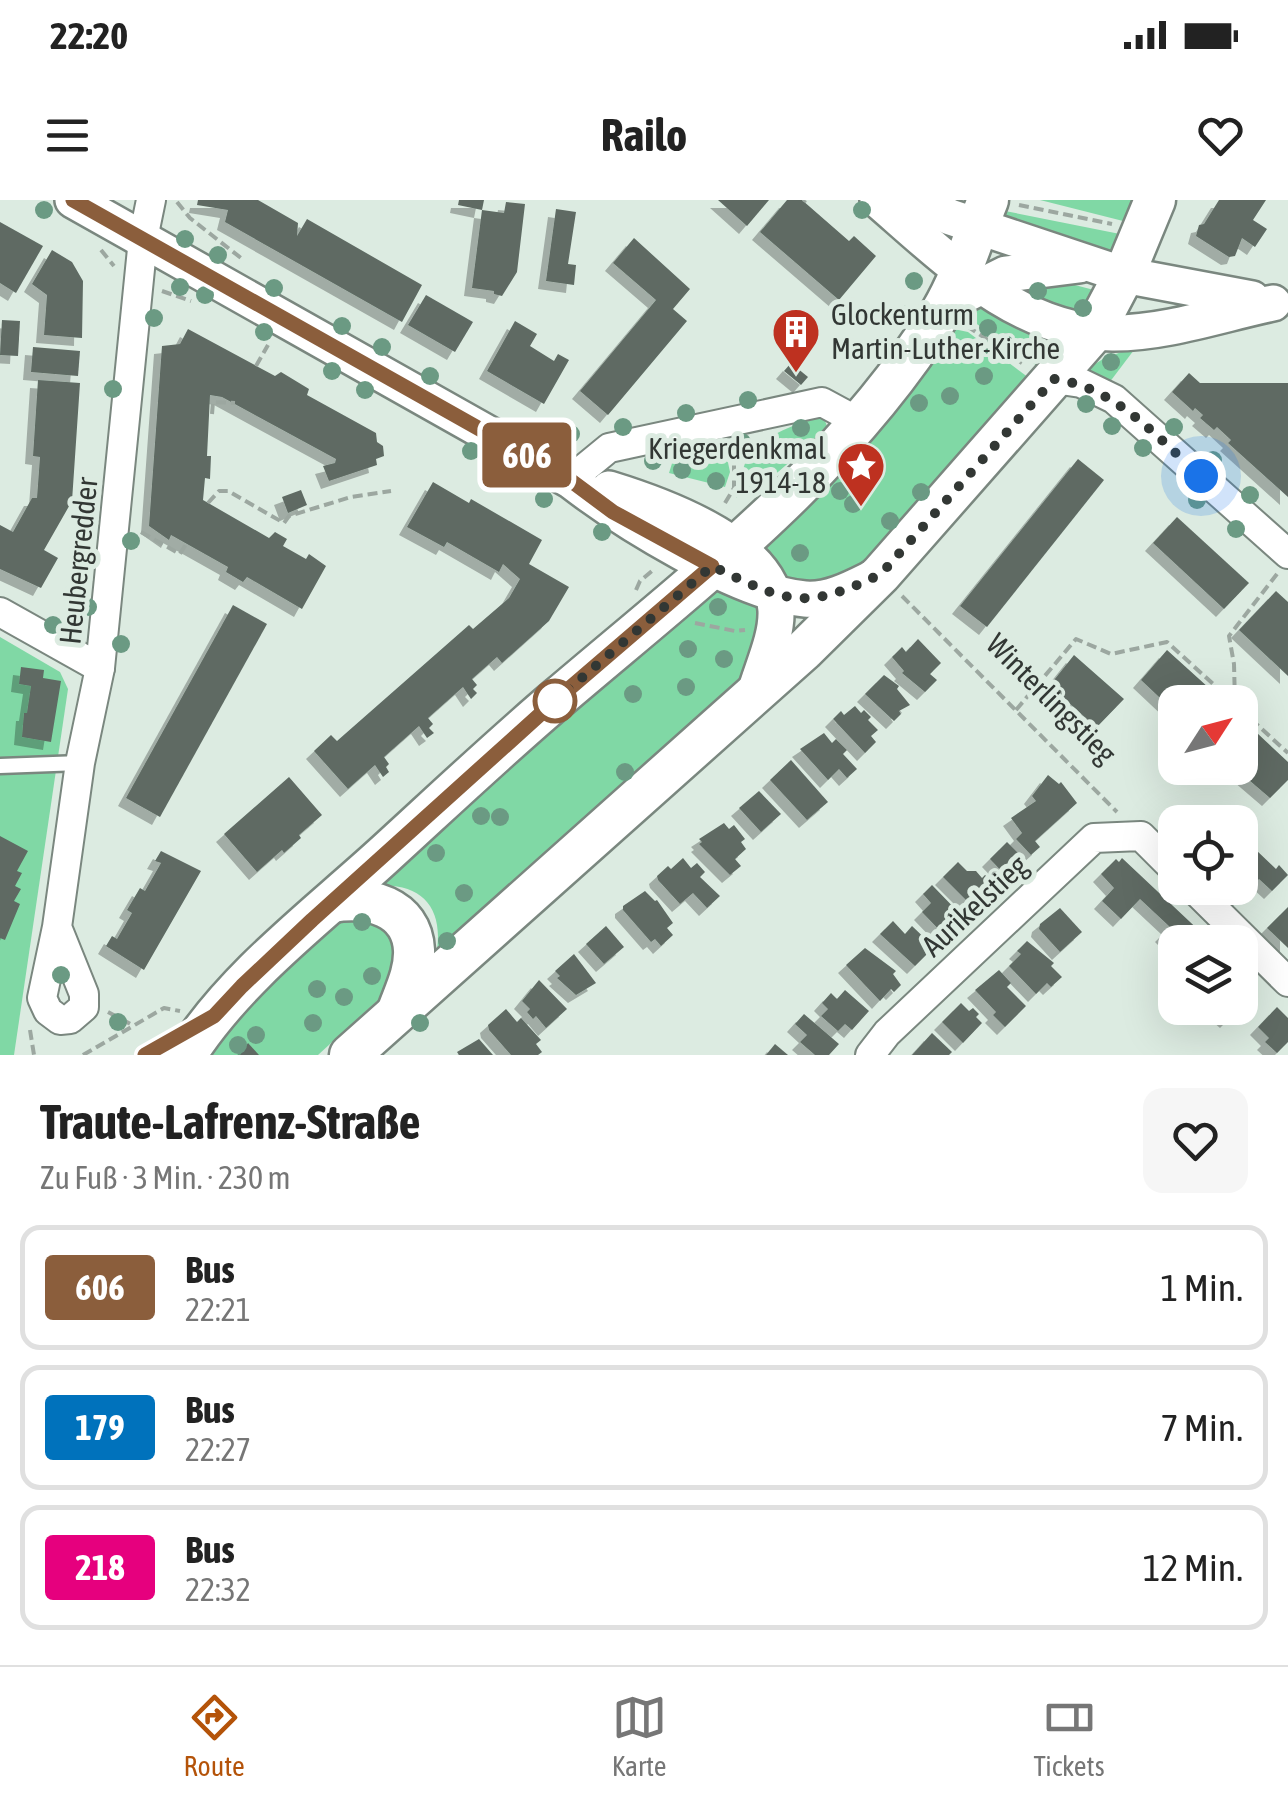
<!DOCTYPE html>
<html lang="de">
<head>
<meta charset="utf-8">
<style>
	:root { --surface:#fff; --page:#f6f6f6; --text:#222; --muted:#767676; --line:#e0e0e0; --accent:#b45309 }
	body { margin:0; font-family:"Asap Condensed",sans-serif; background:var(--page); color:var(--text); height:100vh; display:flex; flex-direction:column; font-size:38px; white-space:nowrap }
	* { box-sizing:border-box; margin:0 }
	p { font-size:32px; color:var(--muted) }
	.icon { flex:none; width:55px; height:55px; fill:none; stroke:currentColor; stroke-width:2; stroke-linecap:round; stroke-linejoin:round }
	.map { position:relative; height:855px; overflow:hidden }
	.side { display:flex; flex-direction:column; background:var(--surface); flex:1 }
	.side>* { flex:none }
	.badge { padding:0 20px; border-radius:8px; font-size:35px; line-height:65px }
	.needle { width:65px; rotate:54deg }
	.controls { position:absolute; left:1158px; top:485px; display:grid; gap:20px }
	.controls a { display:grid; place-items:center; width:100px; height:100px; border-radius:20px; background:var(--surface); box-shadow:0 10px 40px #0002; font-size:50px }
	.you { position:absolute; width:50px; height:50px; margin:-25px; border:8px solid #fff; border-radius:50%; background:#1a73e8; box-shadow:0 0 0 15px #1a73e833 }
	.map>.badge { position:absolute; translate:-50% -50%; box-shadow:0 0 0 5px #fff }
	.round { display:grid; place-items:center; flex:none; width:105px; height:105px; border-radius:20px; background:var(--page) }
	.headline { display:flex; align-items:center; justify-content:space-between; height:170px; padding:0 40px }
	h1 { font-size:48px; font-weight:700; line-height:75px }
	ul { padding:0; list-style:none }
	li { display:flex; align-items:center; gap:30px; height:125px; margin:0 20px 15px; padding:0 20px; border:5px solid var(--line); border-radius:20px }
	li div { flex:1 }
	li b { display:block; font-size:38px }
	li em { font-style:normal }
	li .badge { min-width:110px; font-weight:700; text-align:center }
	.status { display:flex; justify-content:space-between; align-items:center; height:70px; padding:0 50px; background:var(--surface); direction:ltr }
	.status svg { height:28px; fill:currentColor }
	header { display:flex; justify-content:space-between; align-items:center; height:130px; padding:0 40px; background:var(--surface); font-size:45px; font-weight:700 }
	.tab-bar { display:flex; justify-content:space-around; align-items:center; height:140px; border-top:2px solid var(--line); background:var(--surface); font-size:28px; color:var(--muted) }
	.tab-bar a { display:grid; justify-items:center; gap:5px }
	.tab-bar .active { color:var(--accent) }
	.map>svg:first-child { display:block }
	.green { fill:#80d8a5 }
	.building { fill:#5e6b63; filter:url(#shadow) }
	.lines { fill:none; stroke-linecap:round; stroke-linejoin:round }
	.service-casing { stroke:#7a877f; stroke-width:19 }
	.minor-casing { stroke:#7a877f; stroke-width:32 }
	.tertiary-casing { stroke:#7a877f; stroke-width:40 }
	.secondary-casing { stroke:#7a877f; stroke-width:45 }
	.path { stroke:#9ca7a0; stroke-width:4; stroke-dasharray:10 5; stroke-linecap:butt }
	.service { stroke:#fff; stroke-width:14 }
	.minor { stroke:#fff; stroke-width:28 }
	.tertiary { stroke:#fff; stroke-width:35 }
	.secondary { stroke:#fff; stroke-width:40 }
	.tree { fill:#6b9a83 }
	.line-casing { stroke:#fff; stroke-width:22 }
	.line { stroke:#8b5e3c; stroke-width:15 }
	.walk { stroke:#323734; stroke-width:10; stroke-dasharray:0 18 }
	.stop-dot { fill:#fff; stroke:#8b5e3c; stroke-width:5 }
	.labels { text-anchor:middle; stroke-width:10; stroke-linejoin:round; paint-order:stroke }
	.poi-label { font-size:30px; fill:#323734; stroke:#dcebe1; text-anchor:start }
	.street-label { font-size:30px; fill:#323734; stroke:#dcebe1 }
</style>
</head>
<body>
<div class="status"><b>22:20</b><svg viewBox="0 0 49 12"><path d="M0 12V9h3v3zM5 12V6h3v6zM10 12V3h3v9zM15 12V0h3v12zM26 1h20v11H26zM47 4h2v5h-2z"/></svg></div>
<header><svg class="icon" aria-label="menu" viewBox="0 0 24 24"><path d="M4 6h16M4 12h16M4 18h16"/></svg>Railo<svg class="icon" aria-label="heart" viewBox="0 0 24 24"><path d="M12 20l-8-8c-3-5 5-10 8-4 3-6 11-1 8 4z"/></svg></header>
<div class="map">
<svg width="1288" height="855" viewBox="0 0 1288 855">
	<defs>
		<filter id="shadow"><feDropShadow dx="-8" dy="8" stdDeviation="0" flood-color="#0004"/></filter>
	</defs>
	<rect width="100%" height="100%" fill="#dcebe1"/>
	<!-- green -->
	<g class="green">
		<polygon points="1040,0 1141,0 1131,23"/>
		<polygon points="1000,10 1125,35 1116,54 996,19"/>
		<polygon points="1067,83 1098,91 1082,117 1009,87"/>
		<polygon points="976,102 1063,140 1043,170 961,113"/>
		<polygon points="949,128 968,132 1033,181 886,354 824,384 779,382 754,347"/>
		<polygon points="1137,146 1109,183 1085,170 1103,159"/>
		<path d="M829,212L831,216L825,221L827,226C799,253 772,283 736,298C740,284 742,264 751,252C765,234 808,220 829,212Z"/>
		<polygon points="726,253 730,272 725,287 669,273 674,257 695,260"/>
		<path d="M712,389H726L764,407L753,462L738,479L436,755C445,710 423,682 376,686L698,396Z"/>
		<polygon points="0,437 60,472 68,489 14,855 0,855"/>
		<polygon points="346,713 399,731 389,790 318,855 201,855 233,813"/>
	</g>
	<!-- building -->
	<g class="building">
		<polygon points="198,0 258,0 298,23 297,36 307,19 422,85 402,122 225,22 228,10 197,5"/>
		<polygon points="459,0 484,0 482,10 504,13 506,2 525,4 517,72 502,96 494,94 494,91 472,88 482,10 458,5"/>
		<polygon points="718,0 769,0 747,26"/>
		<polygon points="787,0 802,0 849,41 854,36 876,56 839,100 760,32"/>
		<polygon points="1219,0 1266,0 1253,20 1267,29 1255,47 1242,38 1235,56 1229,57 1196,36 1199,25 1204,24"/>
		<polygon points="556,9 576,12 568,64 576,65 574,85 546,81"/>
		<polygon points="0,22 43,46 16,93 0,83"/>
		<polygon points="634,38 690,89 673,109 687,121 608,215 580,191 656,100 613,63"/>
		<polygon points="52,50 72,62 83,81 82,138 44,135 47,95 32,84"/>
		<polygon points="426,95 473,122 455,152 408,125"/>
		<polygon points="2,120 20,121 18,156 0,155"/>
		<polygon points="515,121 537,134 530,146 554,161 558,154 569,160 544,204 487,171"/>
		<polygon points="188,129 275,176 281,172 309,189 307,195 376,233 377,242 383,246 384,256 376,259 377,265 329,281 323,266 335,263 336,259 222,197 210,195 207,256 211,256 210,279 205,278 203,300 269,338 275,332 287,339 283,346 306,359 309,354 326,366 302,409 247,377 243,382 226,372 228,367 171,335 169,340 149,326 162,146 180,144"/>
		<polygon points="33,147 80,151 78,176 31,172"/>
		<polygon points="791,163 808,177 801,185 784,171"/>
		<polygon points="1189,173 1200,183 1288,183 1288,297 1228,243 1231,240 1217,227 1214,230 1200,218 1203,215 1195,208 1193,211 1172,192"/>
		<polygon points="38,180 80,183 72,301 44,350 58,358 41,388 0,369 0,325 13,332 32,298 37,298 40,257 33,256"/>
		<polygon points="1078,259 1104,280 987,427 960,406"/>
		<polygon points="433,282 469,303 471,299 542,340 529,364 569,387 549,421 502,463 497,457 472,479 477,485 473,489 477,493 471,499 463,487 428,518 433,524 429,528 434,533 427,538 419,526 384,557 389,564 386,567 389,572 383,577 375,565 348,589 314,551 331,535 337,541 469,425 473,429 509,398 520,379 503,364 499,372 447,342 444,347 407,327"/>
		<polygon points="301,290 307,305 288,313 282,297"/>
		<polygon points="1177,317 1249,383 1224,409 1153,343"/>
		<polygon points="1276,391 1288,402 1288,476 1239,430"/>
		<polygon points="233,405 267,424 160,617 126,598"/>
		<polygon points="918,439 941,463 930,474 937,480 925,492 902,473 904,471 892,457 902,447 906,452"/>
		<polygon points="1167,450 1209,488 1224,502 1175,502 1175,512 1141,480"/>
		<polygon points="1074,455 1124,499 1094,530 1088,520 1058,493 1047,489"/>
		<polygon points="21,467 44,470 43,478 61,481 51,542 22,537 24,513 27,513 31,486 19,484"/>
		<polygon points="884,475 899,486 897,489 910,505 899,511 901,514 894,521 865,494"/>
		<polygon points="855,506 861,513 864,510 871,517 868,520 878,530 871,536 876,542 865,553 833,519 841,511 844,515"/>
		<polygon points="1240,517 1288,562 1288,580 1270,598 1235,568 1240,568"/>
		<polygon points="824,533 832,543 836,539 847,550 843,554 857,569 847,578 839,569 828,580 800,549"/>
		<polygon points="791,560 828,602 807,620 770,580"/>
		<polygon points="1048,575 1059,584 1061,582 1077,603 1035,641 1040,647 1031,655 1016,639 1022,633 1011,618 1036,601 1032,596"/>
		<polygon points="289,577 322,615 299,635 301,638 292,646 284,653 282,650 257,672 224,634"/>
		<polygon points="759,591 781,614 761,632 739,608"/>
		<polygon points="724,623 729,629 734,625 745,639 741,642 746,649 735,659 741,666 730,675 699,644 702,642 699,639"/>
		<polygon points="0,636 28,651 17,671 22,673 15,686 21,689 14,701 20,704 5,740 0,738"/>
		<polygon points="1007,642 1026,661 1008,678 990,659"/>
		<polygon points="1255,649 1276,669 1279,665 1288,675 1272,691 1259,679 1240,699 1228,688 1240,688 1240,655 1244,659"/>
		<polygon points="161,651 201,671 144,770 106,746 112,736 117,739 132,713 127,710 140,688 145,691 161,663 155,661"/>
		<polygon points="683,658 691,668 697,663 705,672 700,677 720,696 707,708 693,693 680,704 658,680 657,676 668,666 671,669"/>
		<polygon points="1122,658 1206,737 1200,742 1175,742 1175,746 1163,734 1170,727 1140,699 1121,719 1102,701 1114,688 1101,674 1116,659 1119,662"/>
		<polygon points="958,662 967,671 976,671 982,678 985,675 992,681 989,685 994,690 975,709 943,677"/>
		<polygon points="932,685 964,718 945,736 922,712 931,703 923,694"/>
		<polygon points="645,691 655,701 657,700 673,723 667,728 673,735 661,746 655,739 651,742 623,710 623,706"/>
		<polygon points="1288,707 1288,748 1267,728"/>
		<polygon points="1060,708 1082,732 1060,752 1039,729 1040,724"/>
		<polygon points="893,721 905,734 912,726 934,747 915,766 880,734"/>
		<polygon points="606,726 624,747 604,764 586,744"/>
		<polygon points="1027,741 1054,763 1051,766 1062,777 1051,787 1047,783 1036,794 1009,766 1021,754 1017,751"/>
		<polygon points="865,748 896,771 893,774 901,785 894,792 891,789 880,801 846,765"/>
		<polygon points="574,754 596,783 576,795 557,778 560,776 555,771"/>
		<polygon points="999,770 1011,783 1007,787 1026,806 1005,827 993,815 996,812 975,790"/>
		<polygon points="1240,772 1255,786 1240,801"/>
		<polygon points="539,780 567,809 546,828 536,816 533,819 527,812 530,809 522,801"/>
		<polygon points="845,790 869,811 852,830 845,824 838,831 821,816 828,809 822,803 831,793 837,799"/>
		<polygon points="961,803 969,811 973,808 979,814 976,817 982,823 963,843 942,822"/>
		<polygon points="1277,807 1288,818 1288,842 1277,853 1265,842 1269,838 1258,827"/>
		<polygon points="1214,808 1240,808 1228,820"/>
		<polygon points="506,809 517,822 521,818 541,840 536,844 542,852 538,855 511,855 489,830 488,825"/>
		<polygon points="804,814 839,844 829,855 815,855 800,842 807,835 795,824"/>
		<polygon points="932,833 952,852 949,855 912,855"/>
		<polygon points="479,839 493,855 459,855 457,852"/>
		<polygon points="248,843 259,855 240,855"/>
		<polygon points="775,844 788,855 766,855"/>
	</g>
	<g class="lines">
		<!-- service casing -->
		<g class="service-casing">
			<g id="service">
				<polyline points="0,566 80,563"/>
				<polyline points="146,855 188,831"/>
			</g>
		</g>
		<!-- minor casing -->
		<g class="minor-casing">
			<g id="minor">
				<polyline points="1054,179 1081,183 1114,199 1288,354"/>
				<polyline points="570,280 609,248 822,202 859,222"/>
				<polyline points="0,412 100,468"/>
				<polyline points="1193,688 1288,782"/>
				<polyline points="57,727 84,794 84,807 70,819 60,820 48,811 42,798 57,727 80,563 100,468 143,39 151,0"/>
				<polyline points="870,855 887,833 1094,638 1141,636 1175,670"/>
			</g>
		</g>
		<!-- tertiary casing -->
		<g class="tertiary-casing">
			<g id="tertiary">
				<path d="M73,0L570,280C622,320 740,394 805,399C828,401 851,389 871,379"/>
				<path d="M878,0C944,57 1020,134 1114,133C1166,133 1221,114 1273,103"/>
				<polyline points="914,0 950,17 1124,75 1252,99"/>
				<polyline points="966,94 1006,74 1079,65"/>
				<path d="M609,289C661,305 775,345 776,411C777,437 762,468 755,493"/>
			</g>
		</g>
		<!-- secondary casing -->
		<g class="secondary-casing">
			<g id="secondary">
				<path d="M332,702C368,696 412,706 414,750C415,771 405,791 398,810"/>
				<path d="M186,855C236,777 315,718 383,656C441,603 498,549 558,498C695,381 845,268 941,112C962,77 973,37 988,0"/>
				<polyline points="350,855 804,450 881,374 1094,132 1124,75 1155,0"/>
			</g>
		</g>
		<!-- path -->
		<g class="path">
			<polyline points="177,2 190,18 241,58 239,62"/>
			<polyline points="804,2 805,0"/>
			<polyline points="1019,5 1112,24"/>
			<polyline points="101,50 114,66"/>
			<polyline points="162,91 191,101"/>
			<polyline points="967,126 1022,163"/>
			<polyline points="256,166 268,145"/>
			<polyline points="212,214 213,202 235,203"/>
			<polyline points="208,303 219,291 228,291 284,323 289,316 351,297 391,291"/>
			<polyline points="725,303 734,288 734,245"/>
			<polyline points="141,332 180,354 186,344"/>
			<polyline points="636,390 640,381 652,371"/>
			<polyline points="902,396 1117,612"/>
			<polyline points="695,423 735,431 745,430"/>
			<polyline points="1235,502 1234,464 1229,436 1277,374"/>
			<polyline points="1240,509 1288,553"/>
			<polyline points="1016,510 1076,439 1111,454 1167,442 1233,502"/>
			<polyline points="108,812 134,826"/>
			<polyline points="30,830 34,855"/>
			<polyline points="83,855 164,808 180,811"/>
		</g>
		<!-- service -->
		<use href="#service" class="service"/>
		<!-- minor -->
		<use href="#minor" class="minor"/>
		<!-- tertiary -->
		<use href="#tertiary" class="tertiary"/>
		<!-- secondary -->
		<use href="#secondary" class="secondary"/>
	</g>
	<!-- trees -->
	<g class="tree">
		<circle cx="44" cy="10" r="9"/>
		<circle cx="862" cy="10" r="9"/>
		<circle cx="185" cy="39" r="9"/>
		<circle cx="218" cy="55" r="9"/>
		<circle cx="914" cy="81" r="9"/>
		<circle cx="180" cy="87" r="9"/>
		<circle cx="274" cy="88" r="9"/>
		<circle cx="1038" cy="91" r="9"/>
		<circle cx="205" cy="95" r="9"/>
		<circle cx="1083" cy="108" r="9"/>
		<circle cx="906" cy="114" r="9"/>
		<circle cx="154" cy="118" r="9"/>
		<circle cx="342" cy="126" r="9"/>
		<circle cx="988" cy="128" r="9"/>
		<circle cx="264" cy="132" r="9"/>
		<circle cx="1006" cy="142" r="9"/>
		<circle cx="382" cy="147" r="9"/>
		<circle cx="957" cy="148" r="9"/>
		<circle cx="983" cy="148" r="9"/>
		<circle cx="1111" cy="162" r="9"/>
		<circle cx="332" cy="171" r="9"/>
		<circle cx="430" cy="176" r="9"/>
		<circle cx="984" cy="176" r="9"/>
		<circle cx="113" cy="189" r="9"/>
		<circle cx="365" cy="190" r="9"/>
		<circle cx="950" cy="196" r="9"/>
		<circle cx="748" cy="200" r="9"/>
		<circle cx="919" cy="203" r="9"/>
		<circle cx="1086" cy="204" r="9"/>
		<circle cx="686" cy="213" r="9"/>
		<circle cx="1112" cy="226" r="9"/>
		<circle cx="623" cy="227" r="9"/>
		<circle cx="1174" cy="227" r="9"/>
		<circle cx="801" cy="228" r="9"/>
		<circle cx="528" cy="231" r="9"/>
		<circle cx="571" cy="234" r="9"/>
		<circle cx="742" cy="242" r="9"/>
		<circle cx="1143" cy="248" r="9"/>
		<circle cx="471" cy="251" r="9"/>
		<circle cx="769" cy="255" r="9"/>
		<circle cx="869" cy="259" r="9"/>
		<circle cx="1213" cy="260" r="9"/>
		<circle cx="653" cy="261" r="9"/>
		<circle cx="682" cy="270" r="9"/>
		<circle cx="716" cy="281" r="9"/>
		<circle cx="748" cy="283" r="9"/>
		<circle cx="840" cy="291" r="9"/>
		<circle cx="921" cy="292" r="9"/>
		<circle cx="1250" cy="295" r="9"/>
		<circle cx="544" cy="299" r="9"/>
		<circle cx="1197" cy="300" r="9"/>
		<circle cx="853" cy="304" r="9"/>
		<circle cx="890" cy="321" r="9"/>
		<circle cx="1236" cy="329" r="9"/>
		<circle cx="602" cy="332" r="9"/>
		<circle cx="131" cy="341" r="9"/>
		<circle cx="800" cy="353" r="9"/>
		<circle cx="88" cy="407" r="9"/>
		<circle cx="718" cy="407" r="9"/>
		<circle cx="53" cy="425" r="9"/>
		<circle cx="121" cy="444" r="9"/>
		<circle cx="688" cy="449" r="9"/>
		<circle cx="724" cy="459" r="9"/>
		<circle cx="686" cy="487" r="9"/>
		<circle cx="633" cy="494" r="9"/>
		<circle cx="625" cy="572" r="9"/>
		<circle cx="481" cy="616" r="9"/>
		<circle cx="500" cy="617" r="9"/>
		<circle cx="436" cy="653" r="9"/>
		<circle cx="464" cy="693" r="9"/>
		<circle cx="362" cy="722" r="9"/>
		<circle cx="447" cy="741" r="9"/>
		<circle cx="61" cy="775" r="9"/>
		<circle cx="372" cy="776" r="9"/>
		<circle cx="317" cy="789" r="9"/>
		<circle cx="344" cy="797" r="9"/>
		<circle cx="118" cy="822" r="9"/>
		<circle cx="313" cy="823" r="9"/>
		<circle cx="420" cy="823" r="9"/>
		<circle cx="256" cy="835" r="9"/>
		<circle cx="238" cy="845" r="9"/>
	</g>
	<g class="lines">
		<!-- line casing -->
		<g class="line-casing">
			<polyline id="line" points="73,0 570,280 613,312 712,366 556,500 312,720 242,786 214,816 145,855"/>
		</g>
		<!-- line -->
		<use href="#line" class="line"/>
		<!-- walk -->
		<path class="walk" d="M555,501L712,366C787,402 803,412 881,374L1054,179C1117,188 1155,236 1201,276"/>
	</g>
	<!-- icons -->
	<defs>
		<g id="building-pin" transform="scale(2.5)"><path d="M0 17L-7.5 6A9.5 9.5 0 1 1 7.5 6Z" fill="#be3120" stroke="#dcebe1"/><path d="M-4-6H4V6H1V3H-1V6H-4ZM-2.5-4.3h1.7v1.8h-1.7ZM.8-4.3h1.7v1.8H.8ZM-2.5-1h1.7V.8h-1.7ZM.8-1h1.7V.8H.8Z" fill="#fff"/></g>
		<g id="sight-pin" transform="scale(2.5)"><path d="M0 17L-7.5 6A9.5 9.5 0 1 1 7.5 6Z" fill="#be3120" stroke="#dcebe1"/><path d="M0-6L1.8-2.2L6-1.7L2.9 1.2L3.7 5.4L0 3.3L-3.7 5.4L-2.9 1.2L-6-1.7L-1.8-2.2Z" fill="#fff"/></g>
	</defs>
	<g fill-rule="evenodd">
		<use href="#building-pin" x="796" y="132"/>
		<use href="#sight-pin" x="861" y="266"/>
	</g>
	<!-- markers -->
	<circle class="stop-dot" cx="555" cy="501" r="20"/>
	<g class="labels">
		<!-- poi labels -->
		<g class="poi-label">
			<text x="831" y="125">Glockenturm<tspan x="831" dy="34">Martin-Luther-Kirche</tspan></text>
			<text x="826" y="259" text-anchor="end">Kriegerdenkmal<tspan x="826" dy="34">1914-18</tspan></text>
		</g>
		<!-- street labels -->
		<g class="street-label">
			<text transform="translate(79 361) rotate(-84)" y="10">Heubergredder</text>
			<text transform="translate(1051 499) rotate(45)" y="10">Winterlingstieg</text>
			<text transform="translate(975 706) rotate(-43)" y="10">Aurikelstieg</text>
		</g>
	</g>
</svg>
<div class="controls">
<a><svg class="needle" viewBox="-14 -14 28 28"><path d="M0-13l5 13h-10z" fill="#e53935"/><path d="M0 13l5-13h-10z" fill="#767676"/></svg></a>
<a><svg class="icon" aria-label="locate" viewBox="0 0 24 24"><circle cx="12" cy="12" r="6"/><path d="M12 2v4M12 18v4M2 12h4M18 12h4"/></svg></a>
<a><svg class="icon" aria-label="layers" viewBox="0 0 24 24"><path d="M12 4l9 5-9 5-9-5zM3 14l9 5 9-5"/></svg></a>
</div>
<div class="you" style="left:1201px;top:276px"></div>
<b class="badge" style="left:527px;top:255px;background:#8b5e3c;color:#fff">606</b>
</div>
<section class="side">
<div class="headline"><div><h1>Traute-Lafrenz-Straße</h1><p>Zu Fuß · 3 Min. · 230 m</p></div><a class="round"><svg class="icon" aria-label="heart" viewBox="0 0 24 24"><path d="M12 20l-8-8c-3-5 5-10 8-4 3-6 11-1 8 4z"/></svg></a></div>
<ul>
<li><span class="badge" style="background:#8b5e3c;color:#fff">606</span><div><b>Bus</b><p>22:21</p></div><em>1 Min.</em></li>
<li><span class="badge" style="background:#0072bc;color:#fff">179</span><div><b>Bus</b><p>22:27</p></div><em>7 Min.</em></li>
<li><span class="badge" style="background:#e6007e;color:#fff">218</span><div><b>Bus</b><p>22:32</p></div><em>12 Min.</em></li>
</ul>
</section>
<nav class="tab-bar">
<a class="active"><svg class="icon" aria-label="directions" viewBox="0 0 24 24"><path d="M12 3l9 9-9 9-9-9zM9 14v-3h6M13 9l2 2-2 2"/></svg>Route</a>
<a><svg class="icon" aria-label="map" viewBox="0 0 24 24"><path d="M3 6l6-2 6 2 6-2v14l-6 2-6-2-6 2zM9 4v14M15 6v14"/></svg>Karte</a>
<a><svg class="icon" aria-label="tickets" viewBox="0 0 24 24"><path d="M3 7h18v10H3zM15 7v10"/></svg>Tickets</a>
</nav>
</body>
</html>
